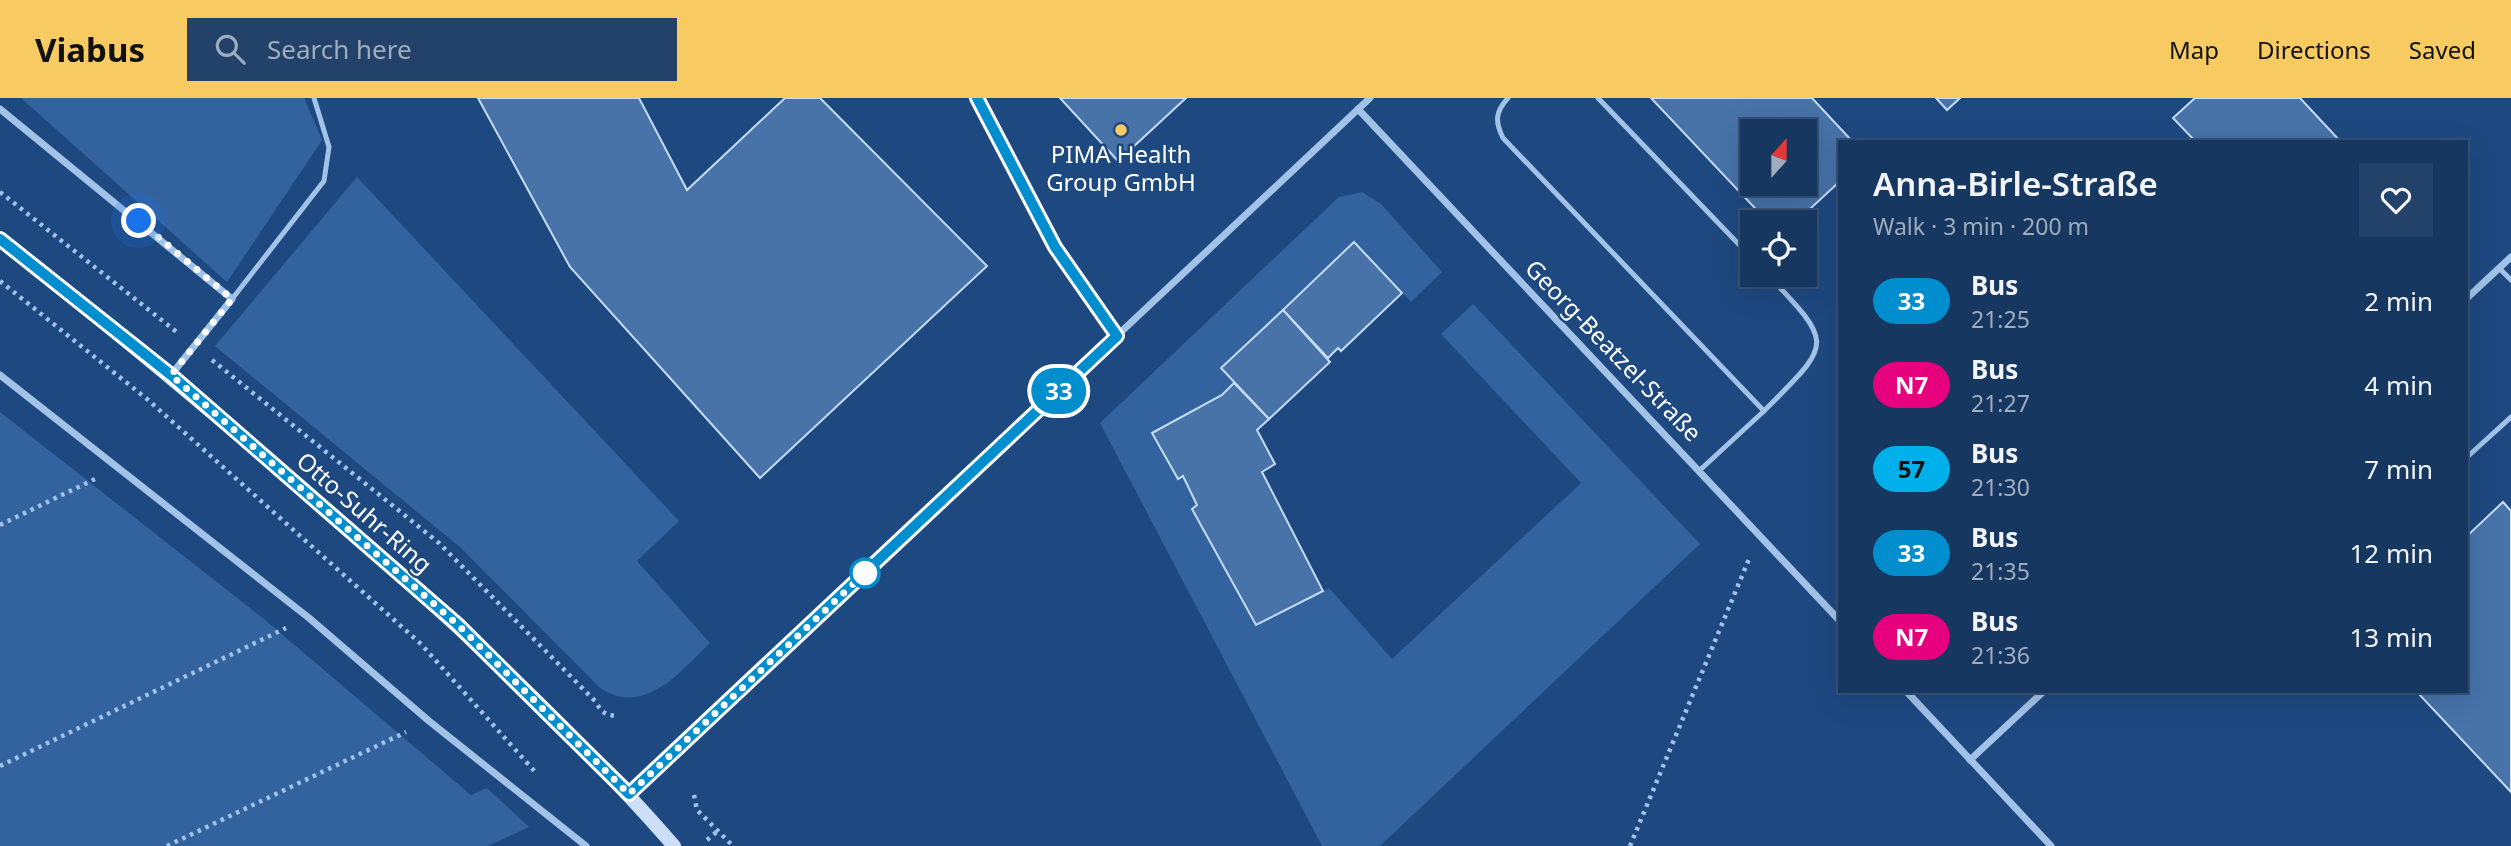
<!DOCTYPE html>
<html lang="en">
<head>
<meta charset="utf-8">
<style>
	:root { --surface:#163760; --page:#234269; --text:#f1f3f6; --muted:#9eacbd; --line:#355175; --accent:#f7cb62 }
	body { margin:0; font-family:"Noto Sans",sans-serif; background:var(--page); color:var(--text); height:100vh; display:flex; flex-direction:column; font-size:26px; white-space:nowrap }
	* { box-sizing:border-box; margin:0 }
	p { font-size:23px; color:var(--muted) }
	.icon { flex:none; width:38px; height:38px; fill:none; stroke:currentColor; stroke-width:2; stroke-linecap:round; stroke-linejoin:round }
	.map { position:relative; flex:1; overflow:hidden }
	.details { position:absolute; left:1838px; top:42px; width:630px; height:553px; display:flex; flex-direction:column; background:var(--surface); border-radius:0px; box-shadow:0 7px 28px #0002,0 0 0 2px var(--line) }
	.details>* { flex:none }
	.badge { padding:0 14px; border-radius:23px; font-size:24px; line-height:46px }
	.needle { width:46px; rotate:21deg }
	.buttons { position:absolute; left:1740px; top:21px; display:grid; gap:14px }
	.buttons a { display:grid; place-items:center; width:77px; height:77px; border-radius:0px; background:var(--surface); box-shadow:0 7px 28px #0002,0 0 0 2px var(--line); font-size:35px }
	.you { position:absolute; width:35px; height:35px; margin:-18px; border:5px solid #fff; border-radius:50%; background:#1a73e8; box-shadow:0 0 0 10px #1a73e833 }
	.map>.badge { position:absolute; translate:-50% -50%; box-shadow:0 0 0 4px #fff }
	.round { display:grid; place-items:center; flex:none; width:74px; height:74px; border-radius:0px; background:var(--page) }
	.summary { display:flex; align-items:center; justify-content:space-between; height:119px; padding:0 35px }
	h1 { font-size:33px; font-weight:600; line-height:52px }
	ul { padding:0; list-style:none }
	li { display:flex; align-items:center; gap:21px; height:84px; padding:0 35px }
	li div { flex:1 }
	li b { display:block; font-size:26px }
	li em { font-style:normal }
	li .badge { min-width:77px; font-weight:700; text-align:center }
	header { display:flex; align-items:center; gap:42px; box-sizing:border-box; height:98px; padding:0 35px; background:var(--accent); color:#111 }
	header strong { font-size:33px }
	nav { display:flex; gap:38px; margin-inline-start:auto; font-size:24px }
	.search { width:490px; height:63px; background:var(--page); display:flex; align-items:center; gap:18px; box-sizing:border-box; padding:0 24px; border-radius:0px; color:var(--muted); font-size:26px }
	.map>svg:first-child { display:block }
	.green { fill:#32639e }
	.building { fill:#4773a9; stroke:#c7dcf6; stroke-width:2; fill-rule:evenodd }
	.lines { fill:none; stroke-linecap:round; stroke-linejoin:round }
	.path { stroke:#a3c2e8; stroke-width:4.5; stroke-dasharray:3.5 5; stroke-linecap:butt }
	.lane { stroke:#a3c2e8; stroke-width:5 }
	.street { stroke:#a3c2e8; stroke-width:7 }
	.secondary { stroke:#cddff7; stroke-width:14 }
	.line-casing { stroke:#fff; stroke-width:16 }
	.line { stroke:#008ecf; stroke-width:10 }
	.walk { stroke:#fff; stroke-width:7; stroke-dasharray:0 12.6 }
	.poi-dot { fill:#f7cb62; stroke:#1e4980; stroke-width:2.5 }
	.stop-dot { fill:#fff; stroke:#008ecf; stroke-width:3.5 }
	.labels { text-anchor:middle; stroke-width:5; stroke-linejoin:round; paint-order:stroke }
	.poi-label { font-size:24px; fill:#fff; stroke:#1e4980 }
	.street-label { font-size:24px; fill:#fff; stroke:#1e4980 }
</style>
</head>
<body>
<header>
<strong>Viabus</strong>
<div class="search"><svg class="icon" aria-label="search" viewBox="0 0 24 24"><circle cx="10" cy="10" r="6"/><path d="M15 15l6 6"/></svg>Search here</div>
<nav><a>Map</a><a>Directions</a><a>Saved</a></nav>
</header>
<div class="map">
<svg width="2511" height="748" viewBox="0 0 2511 748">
	<rect width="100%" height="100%" fill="#1e4980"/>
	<!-- green -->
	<g class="green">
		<polygon points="21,0 304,0 322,42 227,184"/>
		<path d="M357,79L679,423L637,463L710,545C680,574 645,619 600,590L461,450L215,248Z"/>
		<polygon points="1362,94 1381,106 1442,174 1411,204 1354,144 1221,270 1234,285 1222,297 1153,335 1177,381 1183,378 1197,407 1193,411 1256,527 1329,490 1392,561 1581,385 1441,236 1473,206 1700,446 1380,748 1322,748 1100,325 1339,99"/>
		<polygon points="0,314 264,521 471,697 487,690 529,729 488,748 0,748"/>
	</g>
	<!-- building -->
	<g class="building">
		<polygon points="478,0 639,0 687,92 785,0 820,0 987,168 760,380 570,169"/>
		<polygon points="1060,0 1186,0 1118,63"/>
		<path d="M1651,0H1812L1853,44H1839V84L1796,124H1768ZM1752,33H1804V86H1752Z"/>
		<polygon points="1936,0 1960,0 1947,12"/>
		<polygon points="2195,0 2300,0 2341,44 2196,44 2173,20"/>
		<polygon points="1354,144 1402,195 1341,253 1338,250 1328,260 1283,212"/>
		<polygon points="1283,212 1330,264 1269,321 1221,270"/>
		<polygon points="1234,285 1269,321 1257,332 1275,366 1262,374 1323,493 1256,527 1192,411 1197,407 1183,378 1178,381 1152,335 1222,297"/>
		<polygon points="2503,404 2511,413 2511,694 2416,593 2466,593 2466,439"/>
	</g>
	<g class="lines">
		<!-- path -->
		<g class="path">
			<polyline points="0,94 178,235"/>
			<polyline points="0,183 147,301 421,546 537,676"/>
			<path d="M212,262L439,445L595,603C601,613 604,617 616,618"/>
			<polyline points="0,427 97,380"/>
			<polyline points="0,668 286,530"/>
			<polyline points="694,697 697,712 733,748"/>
			<polyline points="707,742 719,732"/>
			<polyline points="167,748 406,634"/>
			<polyline points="1630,748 1749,461"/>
		</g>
		<!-- lane -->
		<g class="lane">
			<path d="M1508,0C1495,14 1495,24 1503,40L1764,313C1831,245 1836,248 1768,177"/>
			<polyline points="1598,0 1752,160"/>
			<polyline points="2499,170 2511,182"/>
			<polyline points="232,201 324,83 329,49 314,0"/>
			<polyline points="2466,360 2511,319"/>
			<polyline points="1700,372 1764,313"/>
		</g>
		<!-- street -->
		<g class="street">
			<polyline points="977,0 1055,149 1075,182 1117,238"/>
			<polyline points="0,11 232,201 171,277"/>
			<polyline points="1358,11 1839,522"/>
			<polyline points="2466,201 2511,159"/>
			<polyline points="0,277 309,520 429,623 586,748"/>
			<polyline points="1906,593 2051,748"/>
			<polyline points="1970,662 2044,593"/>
			<polyline points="629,696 1370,0"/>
		</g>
		<!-- secondary -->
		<path class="secondary" d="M0,141C115,232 226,325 337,421C455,524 571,630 674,748"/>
	</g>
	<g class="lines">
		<!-- line casing -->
		<g class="line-casing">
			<polyline id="line" points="0,141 171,277 457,526 629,696 1117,238 1055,149 977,0"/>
		</g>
		<!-- line -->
		<use href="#line" class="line"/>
		<!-- walk -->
		<polyline class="walk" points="139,123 232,201 171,277 457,526 629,696 865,475"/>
	</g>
	<!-- markers -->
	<circle class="poi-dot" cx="1121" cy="32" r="7"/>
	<circle class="stop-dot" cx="865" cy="475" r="14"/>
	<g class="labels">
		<!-- poi labels -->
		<g class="poi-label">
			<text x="1121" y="65">PIMA Health<tspan x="1121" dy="28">Group GmbH</tspan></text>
		</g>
		<!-- street labels -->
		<g class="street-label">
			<text transform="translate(1613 253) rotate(46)" y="8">Georg-Beatzel-Straße</text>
			<text transform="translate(364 415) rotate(41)" y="8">Otto-Suhr-Ring</text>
		</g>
	</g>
</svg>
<div class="buttons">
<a><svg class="needle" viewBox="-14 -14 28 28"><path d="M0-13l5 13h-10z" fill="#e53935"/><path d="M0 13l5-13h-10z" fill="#9eacbd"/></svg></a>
<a><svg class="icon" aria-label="locate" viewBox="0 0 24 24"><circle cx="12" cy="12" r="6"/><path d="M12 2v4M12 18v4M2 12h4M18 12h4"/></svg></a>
</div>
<div class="you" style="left:139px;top:123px"></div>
<b class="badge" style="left:1059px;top:293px;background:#008ecf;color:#fff">33</b>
<section class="details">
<div class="summary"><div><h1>Anna-Birle-Straße</h1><p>Walk · 3 min · 200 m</p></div><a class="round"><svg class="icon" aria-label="heart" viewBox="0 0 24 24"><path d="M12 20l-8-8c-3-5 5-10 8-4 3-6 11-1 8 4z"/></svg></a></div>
<ul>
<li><span class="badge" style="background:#008ecf;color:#fff">33</span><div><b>Bus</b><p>21:25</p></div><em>2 min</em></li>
<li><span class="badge" style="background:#e6007e;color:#fff">N7</span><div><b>Bus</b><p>21:27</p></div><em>4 min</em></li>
<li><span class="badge" style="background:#00b0eb;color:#111">57</span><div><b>Bus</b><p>21:30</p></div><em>7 min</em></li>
<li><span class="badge" style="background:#008ecf;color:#fff">33</span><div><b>Bus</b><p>21:35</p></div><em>12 min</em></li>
<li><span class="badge" style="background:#e6007e;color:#fff">N7</span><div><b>Bus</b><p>21:36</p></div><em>13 min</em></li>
</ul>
</section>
</div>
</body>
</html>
